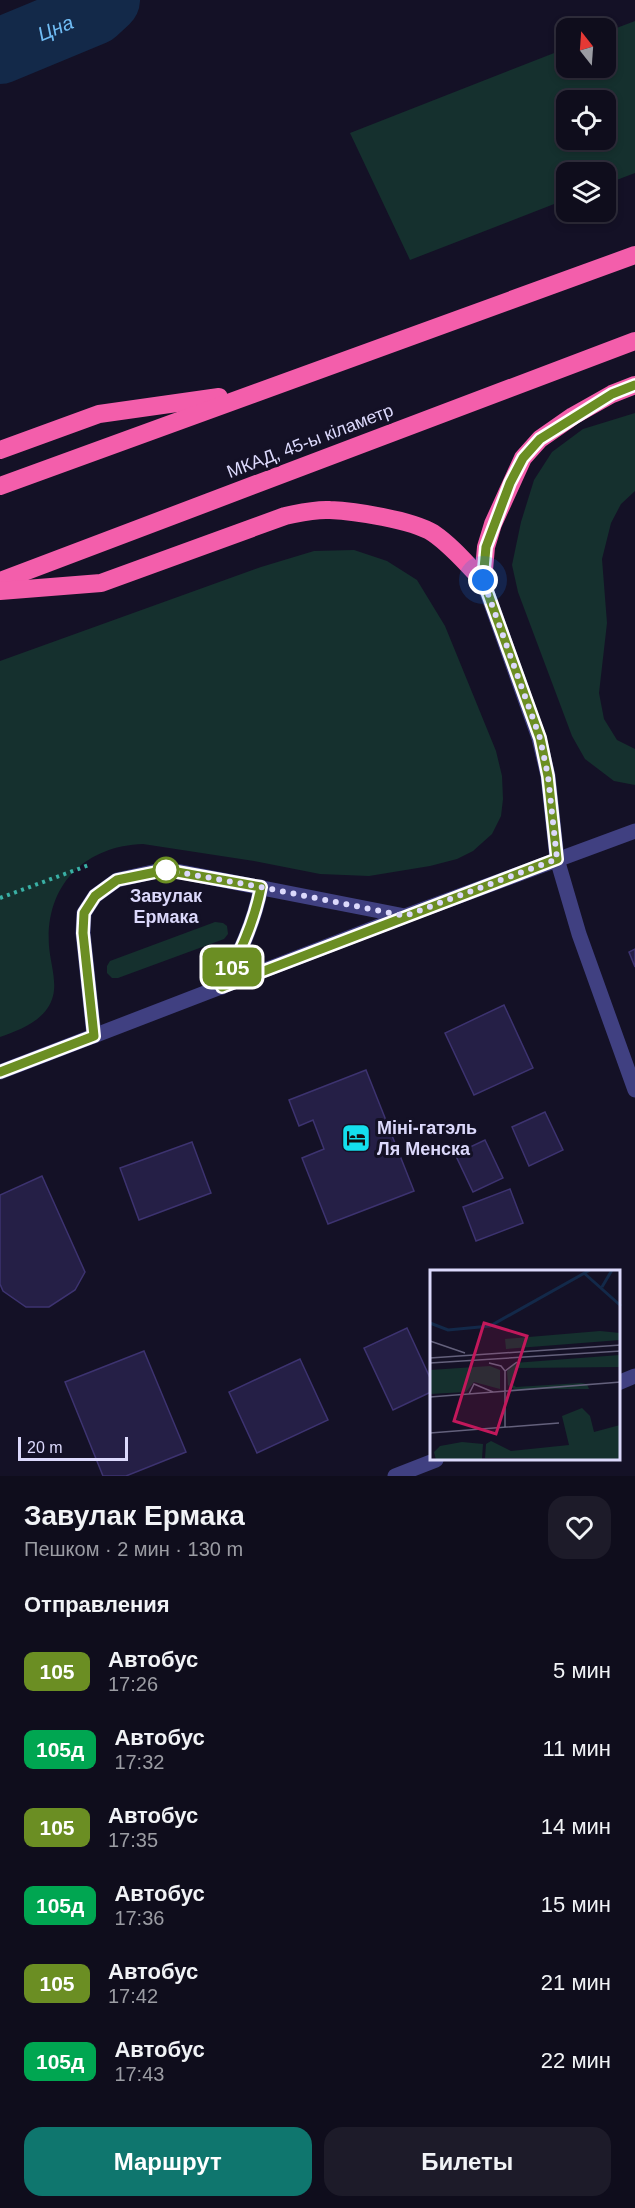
<!DOCTYPE html>
<html lang="ru">
<head>
<meta charset="utf-8">
<style>
	:root { --surface:#0f0d1c; --page:#1d1b29; --text:#f1f3f6; --muted:#9b9ca3; --line:#2f2d3b; --accent:#0f766e }
	body { margin:0; font-family:Helvetica,sans-serif; background:var(--page); color:var(--text); height:100vh; display:flex; flex-direction:column; font-size:22px; white-space:nowrap }
	* { box-sizing:border-box; margin:0 }
	p { font-size:20px; color:var(--muted) }
	.icon { flex:none; width:33px; height:33px; fill:none; stroke:currentColor; stroke-width:2; stroke-linecap:round; stroke-linejoin:round }
	.map { position:relative; height:1476px; overflow:hidden }
	.sheet { display:flex; flex-direction:column; background:var(--surface); flex:1 }
	.sheet>* { flex:none }
	.badge { padding:0 12px; border-radius:9px; font-size:21px; line-height:39px }
	.needle { width:39px; rotate:343deg }
	.fabs { position:absolute; left:556px; top:18px; display:grid; gap:12px }
	.fabs a { display:grid; place-items:center; width:60px; height:60px; border-radius:12px; background:var(--surface); box-shadow:0 3px 9px #0003,0 0 0 2px var(--line); font-size:30px }
	.scale { position:absolute; left:18px; bottom:15px; width:110px; box-sizing:border-box; padding-left:6px; border:3px solid #dcd9fc; border-top:0; font-size:16px; line-height:21px; white-space:nowrap; color:#dcd9fc; -webkit-text-stroke:4px #141126; paint-order:stroke }
	.you { position:absolute; width:30px; height:30px; margin:-15px; border:4px solid #fff; border-radius:50%; background:#1a73e8; box-shadow:0 0 0 9px #1a73e833 }
	.map>.badge { position:absolute; translate:-50% -50%; box-shadow:0 0 0 3px #fff }
	h2 { padding:0 24px; font-size:22px; line-height:54px }
	.round { display:grid; place-items:center; flex:none; width:63px; height:63px; border-radius:18px; background:var(--page) }
	.headline { display:flex; align-items:center; justify-content:space-between; height:102px; padding:0 24px }
	h1 { font-size:28px; font-weight:700; line-height:45px }
	.cta { display:flex; gap:12px; margin-top:auto; padding:12px 24px }
	.cta a { flex:1; height:69px; border-radius:18px; background:var(--accent); color:#fff; font-size:24px; font-weight:700; line-height:69px; text-align:center }
	.cta a+a { background:var(--page); color:var(--text) }
	ul { padding:0; list-style:none }
	li { display:flex; align-items:center; gap:18px; height:78px; padding:0 24px }
	li div { flex:1 }
	li b { display:block; font-size:22px }
	li em { font-style:normal }
	li .badge { min-width:66px; font-weight:700; text-align:center }
	.map>svg:first-child { display:block }
	.green { fill:#15302e; fill-rule:evenodd }
	.lines { fill:none; stroke-linecap:round; stroke-linejoin:round }
	.river { stroke:#132949; stroke-width:66 }
	.building { fill:#251f46; stroke:#3d3370; stroke-width:1.5 }
	.path { stroke:#39b0a5; stroke-width:4; stroke-dasharray:3 4.5; stroke-linecap:butt }
	.minor { stroke:#404081; stroke-width:15 }
	.highway { stroke:#f35eab; stroke-width:18 }
	.line-casing { stroke:#fff; stroke-width:14 }
	.line { stroke:#6b8e23; stroke-width:9 }
	.walk { stroke:#dcd9fc; stroke-width:6; stroke-dasharray:0 10.8 }
	.stop-dot { fill:#fff; stroke:#6b8e23; stroke-width:3 }
	.labels { text-anchor:middle; stroke-width:6; stroke-linejoin:round; paint-order:stroke }
	.street-label { font-size:18px; fill:#dcd9fc; stroke:#141126 }
	.stop-label { font-size:18px; font-weight:bold; fill:#dcd9fc; stroke:#141126 }
	.poi-label { font-size:18px; font-weight:bold; fill:#dcd9fc; stroke:#141126; text-anchor:start }
	.water-label { font-size:20px; font-style:italic; fill:#70bcf4; stroke:#141126 }
	.inset-river { fill:none; stroke:#132949; stroke-width:3 }
	.inset-road { fill:none; stroke:#64617c; stroke-width:1.5 }
	.view { fill:#c2185b; fill-opacity:0.15; stroke:#c2185b; stroke-width:3 }
	.inset-edge { fill:none; stroke:#dcd9fc; stroke-width:3 }
</style>
</head>
<body>
<div class="map">
<svg width="635" height="1476" viewBox="0 0 635 1476">
	<rect width="100%" height="100%" fill="#141126"/>
	<!-- green -->
	<g class="green">
		<path d="M635,21V173L606,184V172H567V199L410,260L350,133L567,48V68H606V32ZM606,100V140H567V100Z"/>
		<polygon points="635,413 635,491 621,504 611,523 602,559 607,623 599,693 604,719 617,740 635,749 635,785 614,781 585,759 572,736 518,592 512,565 521,522 534,480 552,452 583,429"/>
		<path d="M354,550L387,561L417,580L445,626L496,751L502,776L503,799L501,816L492,834L473,851L457,859L430,866L369,876L320,874L254,861L143,844C84,846 45,886 49,946C50,961 57,981 53,996C47,1020 20,1030 0,1037V661L261,567L314,551Z"/>
		<polygon points="215,922 223,923 227,926 228,934 224,939 118,978 112,978 107,973 107,966 110,961"/>
	</g>
	<g class="lines">
		<!-- river -->
		<path class="river" id="s1" d="M0,51L94,12L107,0"/>
	</g>
	<!-- building -->
	<g class="building">
		<polygon points="635,949 635,967 629,952"/>
		<polygon points="504,1005 533,1068 474,1095 445,1033"/>
		<polygon points="366,1070 414,1191 328,1224 302,1158 324,1149 313,1120 299,1126 289,1100"/>
		<polygon points="545,1112 563,1150 529,1166 512,1127"/>
		<polygon points="485,1140 503,1178 473,1192 455,1154"/>
		<polygon points="192,1142 211,1193 139,1220 120,1168"/>
		<polygon points="42,1176 85,1272 75,1290 49,1307 26,1307 3,1291 0,1284 0,1195"/>
		<polygon points="510,1189 523,1223 476,1241 463,1207"/>
		<polygon points="407,1328 431,1380 431,1392 393,1410 364,1348"/>
		<polygon points="144,1351 186,1452 126,1476 103,1476 65,1382"/>
		<polygon points="300,1359 328,1420 257,1453 229,1392"/>
	</g>
	<g class="lines">
		<!-- path -->
		<polyline class="path" points="0,898 89,865"/>
		<!-- minor -->
		<g class="minor">
			<polyline points="483,581 539,738 548,776 557,859 579,934 635,1090"/>
			<path d="M222,987C239,954 254,924 261,887"/>
			<polyline points="94,1036 83,933 84,913 95,896 117,880 166,869 405,916"/>
			<polyline points="0,1072 405,916 635,831"/>
			<polyline points="618,1383 635,1376"/>
			<polyline points="395,1476 436,1460"/>
		</g>
		<!-- highway -->
		<g class="highway">
			<polyline points="0,450 99,414 219,397"/>
			<polyline points="0,486 635,255"/>
			<polyline points="0,581 635,341"/>
			<polyline points="483,581 486,547 493,524 523,458 540,439 573,416 612,394 635,385"/>
			<path d="M0,591L101,583L285,516C300,513 314,509 330,510C355,511 412,520 433,533C452,546 467,564 483,581"/>
		</g>
	</g>
	<g class="lines">
		<!-- line casing -->
		<g class="line-casing">
			<path id="line" d="M0,1072L94,1036L83,933L84,913L95,896L117,880L166,870L261,887C254,924 239,954 222,987L557,859L548,776L540,738L483,580L486,547L510,483L523,458L540,439L612,394L635,385"/>
		</g>
		<!-- line -->
		<use href="#line" class="line"/>
		<!-- walk -->
		<polyline class="walk" points="166,870 261,887 405,916 557,859 548,776 540,738 483,580"/>
	</g>
	<!-- icons -->
	<defs>
		<g id="hotel-square" transform="scale(1.5)"><rect x="-9" y="-9" width="18" height="18" rx="4" fill="#14dfed" stroke="#141126"/><path d="M-6-4.5h1.5V1H6V5H4.5V3h-9V5H-6ZM-4 0a1.8 1.8 0 1 1 3.6 0ZM.5 0V-2.5h3Q6-2.5 6 0Z" fill="#111"/></g>
	</defs>
	<g fill-rule="evenodd">
		<use href="#hotel-square" x="356" y="1138"/>
	</g>
	<!-- markers -->
	<circle class="stop-dot" cx="166" cy="870" r="12"/>
	<g class="labels">
		<!-- street labels -->
		<g class="street-label">
			<text transform="translate(310 441) rotate(-21)" y="6">МКАД, 45-ы кіламетр</text>
		</g>
		<!-- stop labels -->
		<g class="stop-label">
			<text x="166" y="902">Завулак<tspan x="166" dy="21">Ермака</tspan></text>
		</g>
		<!-- poi labels -->
		<g class="poi-label">
			<text x="377" y="1134">Міні-гатэль<tspan x="377" dy="21">Ля Менска</tspan></text>
		</g>
		<!-- water labels -->
		<g class="water-label">
			<text dy="7" stroke="none"><textPath href="#s1" startOffset="60">Цна</textPath></text>
		</g>
	</g>
	<!-- overview -->
	<g transform="translate(430 1270)">
		<rect width="190" height="190" fill="#141126"/>
		<path d="M170,61L190,63V70L76,79L75,69ZM190,85V97L87,98L80,113L86,117L151,113L157,114L159,119H84L78,115L77,101L84,93ZM60,96L70,100V119L44,112L36,122L0,124V100ZM152,138L160,146L164,162L190,155V190L55,188L56,174L61,171L81,181L139,175L132,146ZM32,172L53,174L52,189L6,190L4,182L10,176Z" fill="#15302e"/>
		<path class="inset-river" d="M154,3L191,36M172,17L182,0M0,53L18,60L60,56L160,0"/>
		<path class="inset-road" d="M0,71L35,83M0,88L191,75M0,93L191,81M59,93L71,96L75,101L87,92M75,101V157M39,124L44,114L63,122M0,127L191,112M0,163L129,153"/>
		<path class="view" d="M54,53L97,66L66,164L24,151Z"/>
		<rect width="190" height="190" class="inset-edge"/>
	</g>
</svg>
<div class="fabs">
<a><svg class="needle" viewBox="-14 -14 28 28"><path d="M0-13l5 13h-10z" fill="#e53935"/><path d="M0 13l5-13h-10z" fill="#9b9ca3"/></svg></a>
<a><svg class="icon" aria-label="locate" viewBox="0 0 24 24"><circle cx="12" cy="12" r="6"/><path d="M12 2v4M12 18v4M2 12h4M18 12h4"/></svg></a>
<a><svg class="icon" aria-label="layers" viewBox="0 0 24 24"><path d="M12 4l9 5-9 5-9-5zM3 14l9 5 9-5"/></svg></a>
</div>
<div class="scale">20 m</div>
<div class="you" style="left:483px;top:580px"></div>
<b class="badge" style="left:232px;top:967px;background:#6b8e23;color:#fff">105</b>
</div>
<section class="sheet">
<div class="headline"><div><h1>Завулак Ермака</h1><p>Пешком · 2 мин · 130 m</p></div><a class="round"><svg class="icon" aria-label="heart" viewBox="0 0 24 24"><path d="M12 20l-8-8c-3-5 5-10 8-4 3-6 11-1 8 4z"/></svg></a></div>
<h2>Отправления</h2>
<ul>
<li><span class="badge" style="background:#6b8e23;color:#fff">105</span><div><b>Автобус</b><p>17:26</p></div><em>5 мин</em></li>
<li><span class="badge" style="background:#00a651;color:#fff">105д</span><div><b>Автобус</b><p>17:32</p></div><em>11 мин</em></li>
<li><span class="badge" style="background:#6b8e23;color:#fff">105</span><div><b>Автобус</b><p>17:35</p></div><em>14 мин</em></li>
<li><span class="badge" style="background:#00a651;color:#fff">105д</span><div><b>Автобус</b><p>17:36</p></div><em>15 мин</em></li>
<li><span class="badge" style="background:#6b8e23;color:#fff">105</span><div><b>Автобус</b><p>17:42</p></div><em>21 мин</em></li>
<li><span class="badge" style="background:#00a651;color:#fff">105д</span><div><b>Автобус</b><p>17:43</p></div><em>22 мин</em></li>
</ul>
<div class="cta"><a>Маршрут</a><a>Билеты</a></div>
</section>
</body>
</html>
